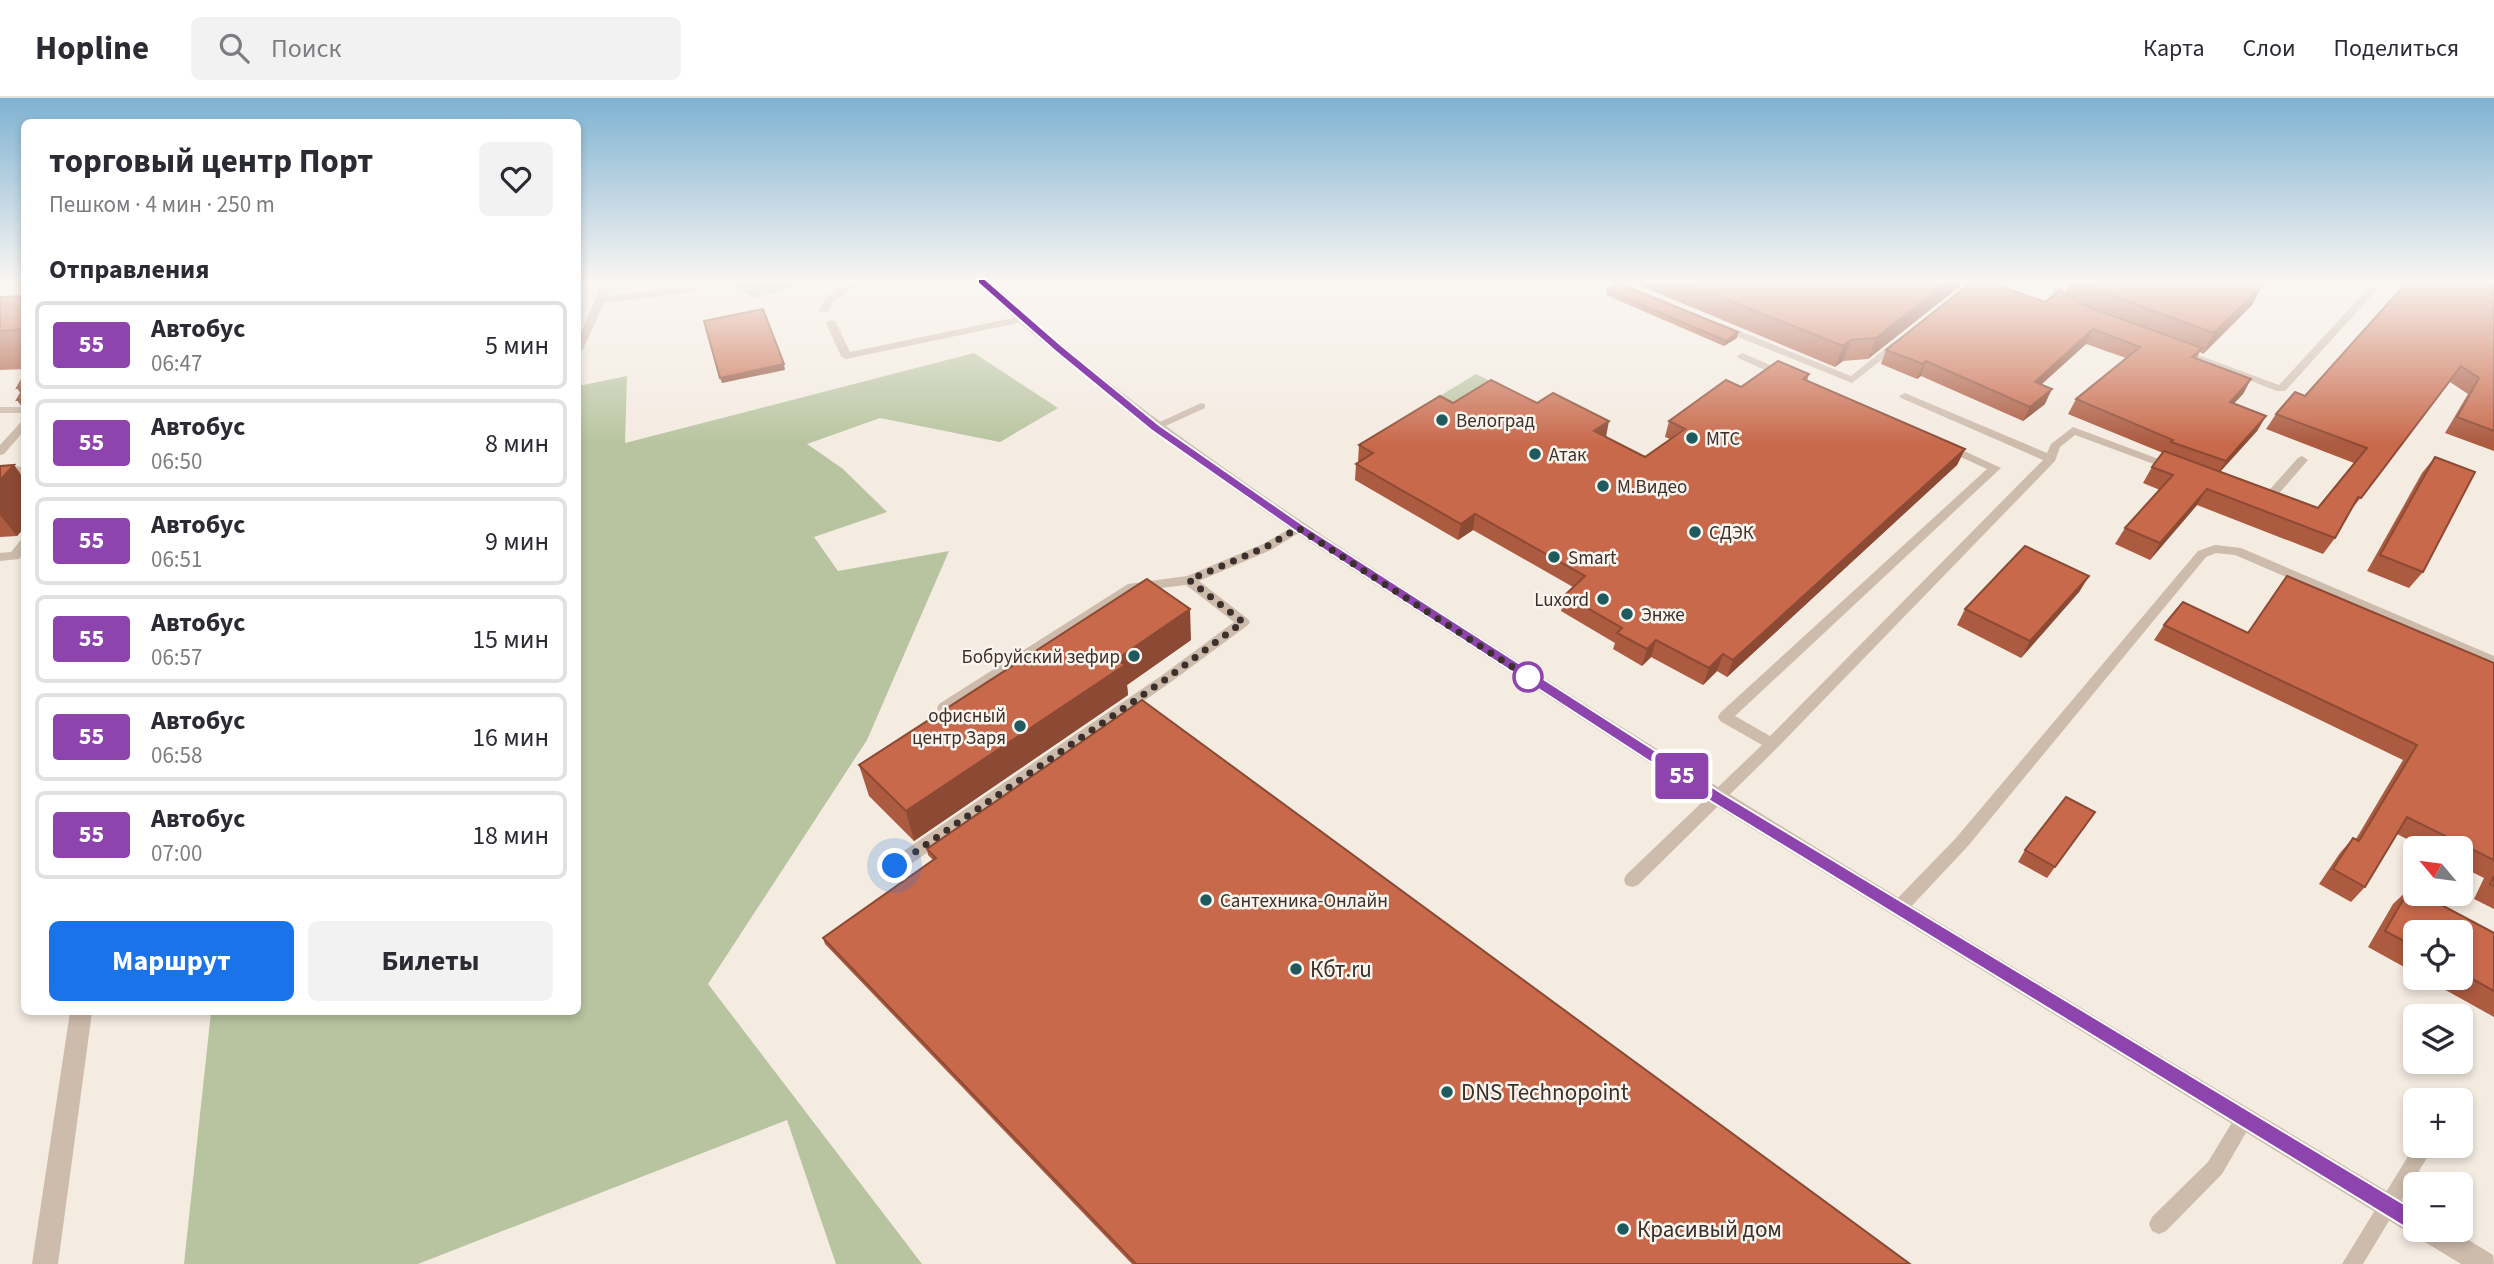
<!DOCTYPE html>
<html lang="ru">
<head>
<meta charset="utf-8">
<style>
	:root { --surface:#fff; --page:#f2f2f3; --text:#2b2b33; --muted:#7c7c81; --line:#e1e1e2; --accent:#1a73e8 }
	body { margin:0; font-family:"Source Sans 3",sans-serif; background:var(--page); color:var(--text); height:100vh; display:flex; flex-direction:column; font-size:26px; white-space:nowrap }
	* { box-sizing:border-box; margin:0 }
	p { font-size:23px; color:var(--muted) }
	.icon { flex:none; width:38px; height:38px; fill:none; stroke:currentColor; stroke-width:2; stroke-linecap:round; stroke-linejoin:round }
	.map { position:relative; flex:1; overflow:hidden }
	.drawer { position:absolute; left:21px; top:21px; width:560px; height:896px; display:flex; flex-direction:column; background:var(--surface); border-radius:10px; box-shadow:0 4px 10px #0003 }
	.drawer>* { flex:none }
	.badge { padding:0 14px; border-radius:5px; font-size:24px; line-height:46px }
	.needle { width:46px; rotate:299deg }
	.buttons { position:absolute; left:2403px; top:738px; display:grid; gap:14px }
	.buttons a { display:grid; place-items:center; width:70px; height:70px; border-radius:10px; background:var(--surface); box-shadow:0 4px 10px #0003; font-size:35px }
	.you { position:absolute; width:35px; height:35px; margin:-18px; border:5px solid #fff; border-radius:50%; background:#1a73e8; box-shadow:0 0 0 10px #1a73e833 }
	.map>.badge { position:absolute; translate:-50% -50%; box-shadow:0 0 0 4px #fff }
	h2 { padding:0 28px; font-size:26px; line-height:63px }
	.round { display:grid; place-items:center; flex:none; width:74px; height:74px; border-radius:10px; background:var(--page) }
	.summary { display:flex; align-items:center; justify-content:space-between; height:119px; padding:0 28px }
	h1 { font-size:33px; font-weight:700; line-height:52px }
	.button { display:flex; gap:14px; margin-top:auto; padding:14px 28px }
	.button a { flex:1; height:80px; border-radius:10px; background:var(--accent); color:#fff; font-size:28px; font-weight:700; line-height:80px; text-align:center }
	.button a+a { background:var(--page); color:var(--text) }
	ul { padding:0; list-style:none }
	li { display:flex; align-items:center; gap:21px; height:88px; margin:0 14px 10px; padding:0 14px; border:4px solid var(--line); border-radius:10px }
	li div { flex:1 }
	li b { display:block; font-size:26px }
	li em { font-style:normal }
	li .badge { min-width:77px; font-weight:700; text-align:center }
	header { display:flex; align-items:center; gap:42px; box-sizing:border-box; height:98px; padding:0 35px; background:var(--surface); border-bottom:2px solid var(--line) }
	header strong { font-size:33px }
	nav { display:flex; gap:38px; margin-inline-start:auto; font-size:24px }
	.search { width:490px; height:63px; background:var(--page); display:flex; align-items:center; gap:18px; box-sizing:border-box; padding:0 24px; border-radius:10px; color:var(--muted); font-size:26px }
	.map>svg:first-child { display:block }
	.green { fill:#b8c4a0 }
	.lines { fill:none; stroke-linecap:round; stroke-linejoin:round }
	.service { fill:#cdbbac; fill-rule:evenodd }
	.minor { fill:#cdbbac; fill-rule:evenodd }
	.wall { fill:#ac5a40 }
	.shaded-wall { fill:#8c4a34 }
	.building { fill:#c8694b; stroke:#8c4a34; stroke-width:2 }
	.line { fill:#8e44ad; stroke:#fff; stroke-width:2 }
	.walk { stroke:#3b302b; stroke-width:7; stroke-dasharray:0 12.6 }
	.poi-dot { fill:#1f5a5e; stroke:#fbf5ee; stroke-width:2.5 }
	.stop-dot { fill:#fff; stroke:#8e44ad; stroke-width:3.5 }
	.labels { text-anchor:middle; stroke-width:5; stroke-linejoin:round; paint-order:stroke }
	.poi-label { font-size:19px; fill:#3b302b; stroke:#fbf5ee; text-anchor:start }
	.near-poi-label { font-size:23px; fill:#3b302b; stroke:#fbf5ee; text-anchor:start }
</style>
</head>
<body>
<header>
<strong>Hopline</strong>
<div class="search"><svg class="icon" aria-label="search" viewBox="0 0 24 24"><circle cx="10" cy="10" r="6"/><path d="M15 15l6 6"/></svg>Поиск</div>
<nav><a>Карта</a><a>Слои</a><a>Поделиться</a></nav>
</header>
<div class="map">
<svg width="2494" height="1166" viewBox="0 0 2494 1166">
	<rect width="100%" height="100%" fill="#f4ebe1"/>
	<!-- green -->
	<g class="green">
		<polygon points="725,183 816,183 755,200"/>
		<polygon points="974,255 1058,310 1000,344 880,320 807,346 843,371 887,414 814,439 838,473 949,453 867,642 708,886 922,1166 836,1166 787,1022 418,1166 184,1166 211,914 578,914 578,288 627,278 625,345"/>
		<polygon points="1476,276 1502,289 1451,321 1425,307"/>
	</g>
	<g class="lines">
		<!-- service -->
		<g class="service">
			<polygon points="604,183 614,183 607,198 694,188 699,191 694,194 604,205 583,251 578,254 578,241"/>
			<polygon points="852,183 864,183 834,203 828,214 820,214 819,212 826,199"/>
			<polygon points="2053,183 2063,183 2063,199 2070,207 2069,209 2061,209 2053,200"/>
			<polygon points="2375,183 2385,183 2285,293 2277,293 2176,254 2177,252 2185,252 2279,287"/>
			<polygon points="1023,218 1028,221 1027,223 846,261 841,258 826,225 831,222 835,223 850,254"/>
			<polygon points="1720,225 1851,278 1893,244 1897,243 1902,246 1852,285 1716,230 1716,226"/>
			<polygon points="1742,255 1789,275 1790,277 1785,280 1781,279 1738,260 1737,258"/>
			<polygon points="1905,295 2047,355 2051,346 2073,329 2180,369 2174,373 2170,372 2075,337 2060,349 2055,363 1777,650 1638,787 1632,789 1626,787 1624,782 1626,777 1762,647 1720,623 1718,619 1720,615 1987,371 1941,350 1941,346 1949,346 2001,370 1735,618 1770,638 2043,362 1901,300 1899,298"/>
			<polygon points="1201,305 1205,306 1205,310 1159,331 1155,332 1149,329"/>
			<rect x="0" y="309" width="24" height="6"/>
			<polygon points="24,324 24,333 4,356 0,357 0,347 20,325"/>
			<polygon points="2302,358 2308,362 2270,406 2258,405 2256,402 2258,399 2263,399 2298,360"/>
			<polygon points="0,367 24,369 24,375 0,375"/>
			<polygon points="1298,426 1302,427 1304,430 1302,433 1271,452 1199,483 1248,521 1250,524 1248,527 1171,584 901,773 895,774 889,773 887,768 889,763 1161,578 1234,524 1186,487 1136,493 949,614 939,614 937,610 939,606 1128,486 1187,478 1263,446"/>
			<polygon points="24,442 24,454 19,461 0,463 0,455 11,454 20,443"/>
			<polygon points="2215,447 2241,450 2494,558 2494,568 2235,457 2216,455 2206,459 1968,748 1906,814 1900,816 1894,814 1892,809 1894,804 1956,740 2198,453"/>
			<polygon points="2246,1010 2253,1013 2255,1019 2222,1076 2166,1133 2159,1136 2152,1133 2149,1126 2152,1119 2208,1064 2239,1013"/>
			<polygon points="2415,1047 2434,1048 2363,1166 2342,1166"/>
		</g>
		<!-- minor -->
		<g class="minor">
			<path d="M976,183H989C1156,336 1348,455 1538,576C1827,760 2122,934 2415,1110V1132H2452L2493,1157L2494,1166H2461L2420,1141L2418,1135L2406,1133L1711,705L1293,433L1150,332L1018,224Z"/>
			<polygon points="70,914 92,914 58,1166 32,1166"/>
		</g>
	</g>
	<!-- wall -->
	<g class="wall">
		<polygon points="1629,183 1961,183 1959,189 1868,261 1843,263 1835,269"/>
		<polygon points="2071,183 2251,183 2252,207 2203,256 2200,254 2196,261 2251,281 2243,296 2233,306 2266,318 2257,333 2220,374 2318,410 2354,365 2266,331 2276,316 2494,183 2494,353 2445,335 2468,296 2450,284 2348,416 2335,440 2323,456 2197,407 2150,462 2115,446 2125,430 2160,392 2143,385 2152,369 2163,355 2068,316 2076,301 2126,260 2086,246 2041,287 2045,306 2023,323 1921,278 1917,281 1881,266 1886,252 2045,204 2066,195"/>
		<polygon points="1607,192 1737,240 1724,248 1606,197"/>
		<polygon points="24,198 24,271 0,272 0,199"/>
		<polygon points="1809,276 1807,283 1965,351 1957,367 1727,579 1717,573 1703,587 1651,559 1642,568 1613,551 1615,545 1561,513 1565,497 1573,489 1473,432 1458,442 1355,382 1356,366 1359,364 1358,363 1359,347 1453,305 1605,339 1645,359 1670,341 1665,339 1669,323 1741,289"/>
		<polygon points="2435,359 2423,474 2409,490 2367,473 2422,375"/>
		<polygon points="14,367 24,381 24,430 17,438 0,439 0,368"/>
		<polygon points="2089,478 2079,494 2021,560 1957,527 1965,511"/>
		<polygon points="2164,527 2248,534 2494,565 2494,811 2474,801 2484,780 2460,768 2460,751 2426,751 2397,736 2365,789 2351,804 2319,786 2340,755 2353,740 2356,741 2403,662 2154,542"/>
		<polygon points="1191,542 1127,587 1128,597 914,743 869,698 859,667"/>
		<polygon points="2095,714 2047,780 2018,764 2025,752"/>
		<polygon points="927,751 1910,1166 1132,1166 825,846 823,840 933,762 928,757"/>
		<polygon points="2410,790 2494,835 2494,919 2424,880 2460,880 2460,835 2415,835 2415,875 2368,849 2393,806"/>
	</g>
	<!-- shaded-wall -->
	<g class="shaded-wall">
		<polygon points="1949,183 1961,183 1959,189 1868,261 1876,240"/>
		<polygon points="2263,187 2252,207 2203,256 2214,235"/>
		<polygon points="2093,231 2086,246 2028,298 2035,284"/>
		<polygon points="1738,234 1737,240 1724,248 1726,243"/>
		<polygon points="1851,242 1843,263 1835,269 1843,248"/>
		<polygon points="1926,263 1921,278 1917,281 1923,266"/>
		<polygon points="784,266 785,272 722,285 720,280"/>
		<polygon points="2251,281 2243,296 2221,319 2230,304"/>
		<polygon points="24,289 24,312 17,302 24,301 17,290"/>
		<polygon points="2052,291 2045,306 2023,323 2030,309"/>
		<polygon points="2266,318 2257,333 2216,378 2226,363"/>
		<polygon points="1609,323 1606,339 1594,333"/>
		<polygon points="1965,351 1957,367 1727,579 1733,562"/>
		<polygon points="14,367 24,381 24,430 17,438 0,417 0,382"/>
		<polygon points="2207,391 2197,407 2150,462 2160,445"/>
		<polygon points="1475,416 1473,432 1458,442 1461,426"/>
		<polygon points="2089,478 2079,494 2021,560 2030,543"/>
		<polygon points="1190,511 1191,542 1127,587 1128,597 914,743 906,713 1117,561"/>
		<polygon points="1656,542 1651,559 1642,568 1647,551"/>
		<polygon points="1723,556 1717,573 1703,587 1709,570"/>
	</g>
	<!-- building -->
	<g class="building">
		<polygon points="1681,183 1949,183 1876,240 1851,242 1843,248"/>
		<polygon points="1973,183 1987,183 2045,204 2060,192 2083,207 2202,250 2192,259 2251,281 2230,304 2266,318 2226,363 2171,344 2173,342 2076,301 2140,249 2093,231 2035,284 2052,291 2030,309 1926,263 1923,266 1886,252"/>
		<polygon points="2081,183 2251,183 2263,187 2214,235 2096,192 2082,185"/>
		<polygon points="2408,183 2494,183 2494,333 2457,319 2479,280 2461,268 2361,400 2358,399 2335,440 2207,391 2160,445 2125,430 2173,377 2152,369 2164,353 2318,410 2367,350 2276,316 2295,294 2305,298"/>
		<polygon points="1618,185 1738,234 1726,243 1607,192"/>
		<polygon points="24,198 24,231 0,233 0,199"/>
		<polygon points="763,211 784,266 720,280 704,223"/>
		<polygon points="1778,263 1809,276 1803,281 1965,351 1733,562 1723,556 1709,570 1656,542 1647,551 1617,535 1622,530 1565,497 1585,478 1475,416 1461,426 1356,366 1373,355 1359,347 1440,298 1453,305 1491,282 1537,305 1553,295 1609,323 1594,333 1645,359 1685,331 1669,323 1726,282 1741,289"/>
		<polygon points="24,278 24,289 17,290"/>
		<polygon points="24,290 24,301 17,302"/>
		<polygon points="2435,359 2475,374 2423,474 2380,457"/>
		<polygon points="14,367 0,382 0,368"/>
		<polygon points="2025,448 2089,478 2030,543 1965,511"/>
		<polygon points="2287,478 2494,565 2494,762 2407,719 2365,789 2333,771 2353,740 2359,743 2417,647 2164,527 2183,504 2248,535"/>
		<polygon points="1147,481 1190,511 1117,561 1125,567 906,713 859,667"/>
		<polygon points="1142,602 1910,1166 1136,1166 823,840 936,760 927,751"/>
		<polygon points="2066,699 2095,714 2055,769 2025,752"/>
		<polygon points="2494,778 2494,788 2490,786"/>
		<polygon points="2410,790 2415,793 2415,796 2421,796 2494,835 2494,893 2460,874 2460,835 2415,835 2415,849 2385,833"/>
	</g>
	<!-- sky -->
	<linearGradient id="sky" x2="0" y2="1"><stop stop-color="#7eb2d2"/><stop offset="0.53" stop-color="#faf6f2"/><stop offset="1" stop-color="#faf6f2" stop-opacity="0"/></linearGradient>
	<rect width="2494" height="346" fill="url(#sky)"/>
	<!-- line -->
	<polygon class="line" points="978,181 985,181 1062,248 1159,327 1303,427 1723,696 2422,1117 2425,1124 2422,1131 2415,1133 2408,1131 1712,704 1294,432 1151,332 1055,253 978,185"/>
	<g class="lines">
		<!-- walk -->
		<polyline class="walk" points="895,768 1166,581 1243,524 1189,482 1266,449 1298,430 1528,579"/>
	</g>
	<!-- markers -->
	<g class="poi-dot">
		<circle cx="1442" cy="322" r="7"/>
		<circle cx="1692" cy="340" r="7"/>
		<circle cx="1535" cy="356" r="7"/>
		<circle cx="1603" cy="388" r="7"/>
		<circle cx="1695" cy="434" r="7"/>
		<circle cx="1554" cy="459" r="7"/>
		<circle cx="1603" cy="501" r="7"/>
		<circle cx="1627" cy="516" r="7"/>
		<circle cx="1134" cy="558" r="7"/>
		<circle cx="1020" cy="628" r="7"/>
		<circle cx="1206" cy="802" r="7"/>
		<circle cx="1296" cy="871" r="7"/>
		<circle cx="1447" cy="994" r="7"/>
		<circle cx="1623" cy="1131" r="7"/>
	</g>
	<circle class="stop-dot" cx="1528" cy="579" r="14"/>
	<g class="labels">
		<!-- poi labels -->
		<g class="poi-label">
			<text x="1456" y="329">Велоград</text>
			<text x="1706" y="347">МТС</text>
			<text x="1549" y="363">Атак</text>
			<text x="1617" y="395">М.Видео</text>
			<text x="1709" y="441">СДЭК</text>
			<text x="1568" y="466">Smart</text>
			<text x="1589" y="508" text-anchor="end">Luxord</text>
			<text x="1641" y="523">Энже</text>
			<text x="1120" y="565" text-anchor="end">Бобруйский зефир</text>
			<text x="1006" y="624" text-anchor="end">офисный<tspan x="1006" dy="22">центр Заря</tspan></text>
			<text x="1220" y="809">Сантехника-Онлайн</text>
		</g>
		<!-- near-poi labels -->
		<g class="near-poi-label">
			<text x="1310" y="879">Кбт.ru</text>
			<text x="1461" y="1002">DNS Technopoint</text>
			<text x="1637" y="1139">Красивый дом</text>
		</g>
	</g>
</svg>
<div class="buttons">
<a><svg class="needle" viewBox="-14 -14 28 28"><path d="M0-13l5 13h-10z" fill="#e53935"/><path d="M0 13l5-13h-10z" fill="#7c7c81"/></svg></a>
<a><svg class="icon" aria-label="locate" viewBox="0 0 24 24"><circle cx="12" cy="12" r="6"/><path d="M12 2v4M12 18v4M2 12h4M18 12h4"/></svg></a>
<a><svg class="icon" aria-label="layers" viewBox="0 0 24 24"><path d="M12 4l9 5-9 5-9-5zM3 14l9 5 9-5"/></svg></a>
<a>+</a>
<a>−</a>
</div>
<div class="you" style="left:895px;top:768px"></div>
<b class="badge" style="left:1682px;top:678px;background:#8e44ad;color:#fff">55</b>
<section class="drawer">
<div class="summary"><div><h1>торговый центр Порт</h1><p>Пешком · 4 мин · 250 m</p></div><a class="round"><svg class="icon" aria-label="heart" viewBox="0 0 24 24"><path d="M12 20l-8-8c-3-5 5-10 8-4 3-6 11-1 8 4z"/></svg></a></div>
<h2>Отправления</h2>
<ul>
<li><span class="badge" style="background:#8e44ad;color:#fff">55</span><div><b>Автобус</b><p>06:47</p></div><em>5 мин</em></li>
<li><span class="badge" style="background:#8e44ad;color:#fff">55</span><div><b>Автобус</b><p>06:50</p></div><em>8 мин</em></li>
<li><span class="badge" style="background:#8e44ad;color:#fff">55</span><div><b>Автобус</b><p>06:51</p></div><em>9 мин</em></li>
<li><span class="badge" style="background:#8e44ad;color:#fff">55</span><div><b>Автобус</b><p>06:57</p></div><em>15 мин</em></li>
<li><span class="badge" style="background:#8e44ad;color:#fff">55</span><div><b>Автобус</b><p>06:58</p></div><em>16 мин</em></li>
<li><span class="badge" style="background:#8e44ad;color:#fff">55</span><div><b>Автобус</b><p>07:00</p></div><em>18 мин</em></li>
</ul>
<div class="button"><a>Маршрут</a><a>Билеты</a></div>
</section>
</div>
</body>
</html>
